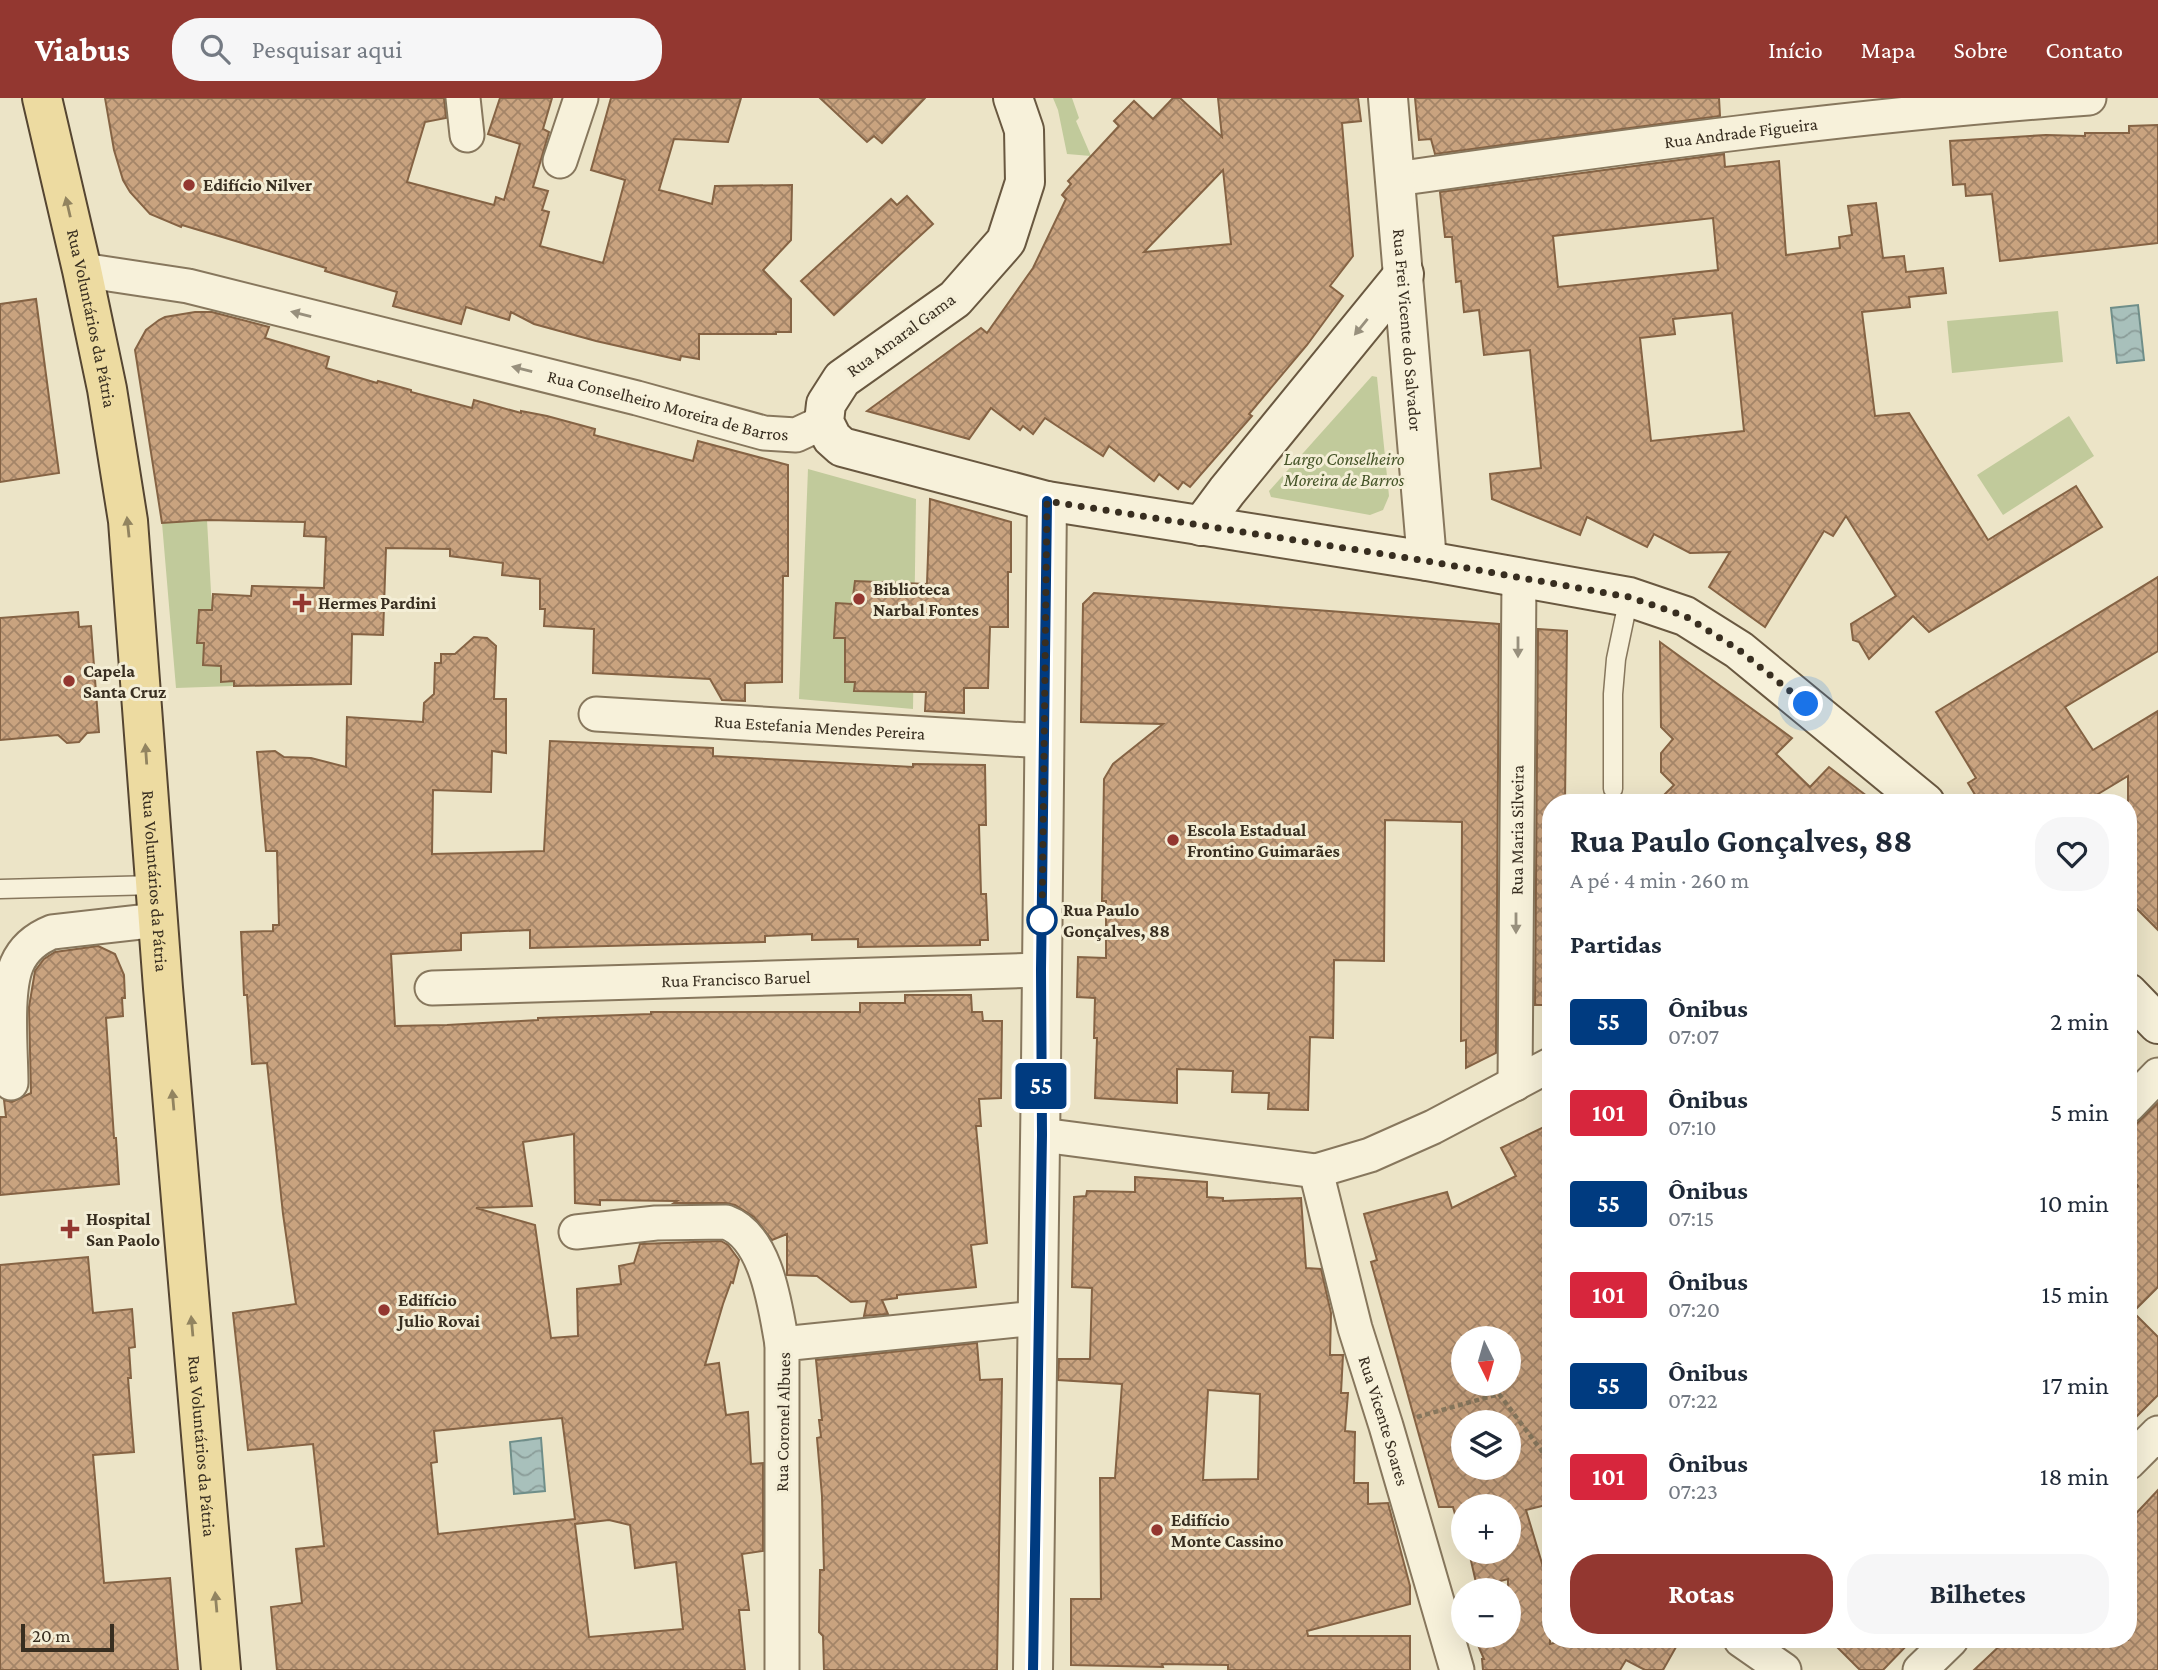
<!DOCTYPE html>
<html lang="pt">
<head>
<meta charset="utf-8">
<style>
	:root { --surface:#fff; --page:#f6f6f7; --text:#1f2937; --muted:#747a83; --accent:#933730 }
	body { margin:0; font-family:"Crimson Pro",serif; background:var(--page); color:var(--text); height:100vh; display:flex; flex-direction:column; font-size:26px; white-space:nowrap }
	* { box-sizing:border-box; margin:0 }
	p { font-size:23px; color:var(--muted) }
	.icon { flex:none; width:38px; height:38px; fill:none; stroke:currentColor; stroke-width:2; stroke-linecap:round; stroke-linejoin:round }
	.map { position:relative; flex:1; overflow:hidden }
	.sheet { position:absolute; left:1542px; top:696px; width:595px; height:854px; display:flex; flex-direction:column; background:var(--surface); border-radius:28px; box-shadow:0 7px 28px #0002 }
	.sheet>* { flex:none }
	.badge { padding:0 14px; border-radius:5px; font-size:24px; line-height:46px }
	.needle { width:46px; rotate:175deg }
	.tools { position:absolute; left:1451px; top:1228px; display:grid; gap:14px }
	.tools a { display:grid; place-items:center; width:70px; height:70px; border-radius:50%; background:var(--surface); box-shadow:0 7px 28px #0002; font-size:35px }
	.scale { position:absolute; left:21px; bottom:18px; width:93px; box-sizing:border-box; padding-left:7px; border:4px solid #382e20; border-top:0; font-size:19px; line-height:24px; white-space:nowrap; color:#382e20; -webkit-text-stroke:5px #f4eed6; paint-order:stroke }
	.you { position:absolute; width:35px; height:35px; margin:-18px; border:5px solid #fff; border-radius:50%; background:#1a73e8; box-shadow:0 0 0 10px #1a73e833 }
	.map>.badge { position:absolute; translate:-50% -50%; box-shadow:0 0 0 4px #fff }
	h2 { padding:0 28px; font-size:26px; line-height:63px }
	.round { display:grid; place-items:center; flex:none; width:74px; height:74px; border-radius:28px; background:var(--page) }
	.summary { display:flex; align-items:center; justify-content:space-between; height:119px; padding:0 28px }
	h1 { font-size:33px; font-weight:700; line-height:52px }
	.cta { display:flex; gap:14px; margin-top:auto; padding:14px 28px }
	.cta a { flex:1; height:80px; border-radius:28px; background:var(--accent); color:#fff; font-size:28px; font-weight:700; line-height:80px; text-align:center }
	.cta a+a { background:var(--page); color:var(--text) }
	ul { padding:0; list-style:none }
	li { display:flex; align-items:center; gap:21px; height:91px; padding:0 28px }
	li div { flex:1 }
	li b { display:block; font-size:26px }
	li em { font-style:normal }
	li .badge { min-width:77px; font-weight:700; text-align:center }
	header { display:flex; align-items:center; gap:42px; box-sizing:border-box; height:98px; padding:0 35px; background:var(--accent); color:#fff }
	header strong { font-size:33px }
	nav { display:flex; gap:38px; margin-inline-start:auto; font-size:24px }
	.search { width:490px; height:63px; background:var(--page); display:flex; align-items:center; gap:18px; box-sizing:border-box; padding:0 24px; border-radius:28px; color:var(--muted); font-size:26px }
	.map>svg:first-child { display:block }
	.green { fill:#c1ca9b }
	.water { fill:url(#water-waves); stroke:#6f8e89; stroke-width:2 }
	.building { fill:url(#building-cross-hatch); stroke:#856344; stroke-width:2; fill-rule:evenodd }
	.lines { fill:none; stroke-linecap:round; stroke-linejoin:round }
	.service-casing { stroke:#87775d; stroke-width:21 }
	.minor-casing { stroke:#87775d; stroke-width:37 }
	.tertiary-casing { stroke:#87775d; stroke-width:42 }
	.secondary-casing { stroke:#695840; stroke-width:42 }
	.primary-casing { stroke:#554531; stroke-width:42 }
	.path { stroke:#87775d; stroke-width:4.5; stroke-dasharray:5 3.5; stroke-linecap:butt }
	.service { stroke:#f7f1da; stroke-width:18 }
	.minor { stroke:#f7f1da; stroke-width:33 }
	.tertiary { stroke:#f7f1da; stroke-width:38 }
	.secondary { stroke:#f7f1da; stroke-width:38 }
	.primary { stroke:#eddba1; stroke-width:38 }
	.oneway { fill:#928460 }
	.oneway2 { fill:#98907d }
	.line-casing { stroke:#fff; stroke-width:16 }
	.line { stroke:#003b80; stroke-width:10 }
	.walk { stroke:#382e20; stroke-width:7; stroke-dasharray:0 12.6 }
	.poi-dot { fill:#933730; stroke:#f4eed6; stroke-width:2.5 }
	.stop-dot { fill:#fff; stroke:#003b80; stroke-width:3.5 }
	.labels { text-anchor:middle; stroke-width:6; stroke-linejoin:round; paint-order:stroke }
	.street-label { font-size:18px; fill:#382e20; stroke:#f4eed6 }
	.poi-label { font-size:18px; font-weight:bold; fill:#382e20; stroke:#f4eed6; text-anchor:start }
	.park-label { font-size:18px; font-style:italic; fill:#455428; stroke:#f4eed6 }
	.stop-label { font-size:18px; font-weight:bold; fill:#382e20; stroke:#f4eed6; text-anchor:start }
</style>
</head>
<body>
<header>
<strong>Viabus</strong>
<div class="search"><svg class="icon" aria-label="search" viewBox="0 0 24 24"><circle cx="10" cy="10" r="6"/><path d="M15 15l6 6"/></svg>Pesquisar aqui</div>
<nav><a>Início</a><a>Mapa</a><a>Sobre</a><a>Contato</a></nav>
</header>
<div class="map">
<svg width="2158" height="1572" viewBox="0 0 2158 1572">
	<defs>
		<pattern id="water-waves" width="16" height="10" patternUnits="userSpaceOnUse" patternTransform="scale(1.75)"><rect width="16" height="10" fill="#a8c0bb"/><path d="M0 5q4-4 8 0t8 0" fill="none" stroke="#8a9c98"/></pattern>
		<pattern id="building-cross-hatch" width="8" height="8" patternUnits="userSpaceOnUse" patternTransform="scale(1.75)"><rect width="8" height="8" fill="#c9a37f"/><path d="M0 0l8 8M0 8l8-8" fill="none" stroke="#a48568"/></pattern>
	</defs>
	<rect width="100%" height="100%" fill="#ece4c7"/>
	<!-- green -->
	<g class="green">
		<polygon points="1053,0 1072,0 1079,20 1076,23 1091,58 1067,56 1058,12"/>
		<polygon points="2058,213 2063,264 1952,275 1947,223"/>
		<polygon points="1372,278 1377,279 1389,398 1383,412 1370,417 1271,399 1269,393"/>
		<polygon points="2069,318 2094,358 2003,417 1977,377"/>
		<polygon points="808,371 916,401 913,611 799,601"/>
		<polygon points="207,422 212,512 199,512 198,545 204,545 203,567 221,568 234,583 234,588 176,590 162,425"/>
	</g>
	<!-- water -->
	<g class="water">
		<polygon points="2138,207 2144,262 2117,265 2111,210"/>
		<polygon points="541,1340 545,1393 514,1396 510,1344"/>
	</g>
	<!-- building -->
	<g class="building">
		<polygon points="105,0 444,0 446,20 425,24 407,84 494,107 496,99 504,102 520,46 488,36 500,0 552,0 543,31 549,34 533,89 548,93 542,112 549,114 540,148 603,165 625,82 591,72 611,0 741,0 728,44 674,41 659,92 712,106 715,88 792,87 791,142 763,172 791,201 791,234 776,234 776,236 699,236 699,261 681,258 680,262 596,243 534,226 511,214 509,222 466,209 461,226 393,208 397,194 325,173 326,170 182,127 181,129 150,116 130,94 123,82 114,52"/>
		<polygon points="820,0 925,0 882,45 874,38 867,44"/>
		<path d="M1173,0H1180L1222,39L1218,0H1358L1361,23L1342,25L1353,158L1330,188L1343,198L1307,247L1249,316L1252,318L1190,389L1183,384L1178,391L1159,376L1154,383L1109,348L1103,358L1045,320L1033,336L1023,328L1020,332L991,310L969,341L867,313L981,230L987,235L1033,170L1066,101L1062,97L1071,86L1068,83L1119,28L1114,23L1134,3L1153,21ZM1223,72L1231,146L1144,154Z"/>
		<polygon points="1415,0 1719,0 1720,18 1435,56 1431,41 1419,42"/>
		<polygon points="2158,27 2158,145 2000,163 1992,96 1966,98 1965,86 1953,87 1950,43 2046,37 2085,38 2085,35 2129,35 2129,28"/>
		<path d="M1724,56L1725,69L1779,63L1786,157L1840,150L1839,139L1852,137L1848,108L1876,105L1883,160L1904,158L1906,174L1943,170L1946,195L1909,199L1910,209L1862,214L1875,318L1909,315L1988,442L2076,388L2102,429L1929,534L1913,518L1869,561L1859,544L1853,542L1851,526L1896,498L1846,418L1833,438L1824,433L1765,529L1709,489L1730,454L1690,455L1654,436L1647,449L1587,419L1580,437L1492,401L1490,376L1541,370L1530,252L1484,257L1479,212L1464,214L1461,183L1456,184L1452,139H1445L1440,94ZM1713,120L1718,172L1558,189L1553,138ZM1732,215L1744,333L1651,343L1640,240L1675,236L1673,221Z"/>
		<polygon points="907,98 933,126 834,217 801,183 891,101 897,107"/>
		<polygon points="36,201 59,375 0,384 0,206"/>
		<polygon points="195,214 212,214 269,229 265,240 329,259 326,270 377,285 378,283 411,292 411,294 472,310 474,302 521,315 521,313 547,318 595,331 594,337 693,363 698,343 788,367 788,478 783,478 782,584 745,585 745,603 722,602 710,581 593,575 594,531 544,528 545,511 540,511 540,481 502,477 503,465 450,458 450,451 386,450 383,537 352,536 351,586 234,588 234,583 221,584 221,568 203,567 204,545 197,545 199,512 212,512 213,496 251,498 252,488 324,490 326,439 304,438 305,424 207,422 162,425 135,252 146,232 159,222 165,219"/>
		<polygon points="930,401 1011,424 1011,474 1008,474 1008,529 990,529 988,590 964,590 964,615 925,613 926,594 854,593 855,584 845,584 845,540 834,540 836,505 852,506 855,483 927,486"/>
		<polygon points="2158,479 2158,553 2065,609 2093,652 2158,613 2158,832 2128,802 2128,678 2083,705 1980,705 1968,685 1976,680 1936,614"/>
		<polygon points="1094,495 1499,526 1496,955 1466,970 1466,942 1461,943 1462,724 1385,722 1384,863 1334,862 1333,940 1310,939 1308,1012 1268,1011 1269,995 1232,994 1233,973 1177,971 1177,1005 1095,1000 1097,940 1094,940 1095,900 1077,899 1078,859 1106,860 1106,803 1102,803 1104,681 1113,666 1163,626 1081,624 1083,506"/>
		<polygon points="78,514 79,529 91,528 99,634 87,635 79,644 67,645 58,637 0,642 0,520"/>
		<polygon points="1538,531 1567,533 1565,705 1550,705 1550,907 1535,907"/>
		<path d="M474,539L487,540L496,548L494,601H506V655L492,653L491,694L433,692L432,756L544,753L550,643L713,650V658L913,669V666L985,667L986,727H979L981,796H986L988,842H980V847L858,849V841L812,842V836L765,838V844L530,850V832L461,835V852L391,856L395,928L447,927L538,922V920L651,916V914H860V905H905V897H971L972,914H982L983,923H1002L1001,1000L979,1001L981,1028H976L987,1145L971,1147L976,1189L897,1197V1200L882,1202L888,1216L864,1218L867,1203L851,1204L817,1178L787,1177V1136L772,1142L754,1119L735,1107L726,1105H674L677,1103L600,1102V1107L575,1105L574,1036L523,1044L532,1108L476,1110L535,1127L551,1240L578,1238L577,1191L621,1186L619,1168L634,1165L640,1146L721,1143L728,1147L739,1162L733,1185L731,1184L723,1206L705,1267L719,1265L726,1317L748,1314L751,1366L763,1365V1453L742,1456L749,1512H739L745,1572H277L271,1509L302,1505L296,1451L324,1448L313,1346L248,1352L233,1215L296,1206L283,1116L267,965L252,966L247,897H244L241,834L273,833V827H279L277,753H266L257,654L275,653L284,659L311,660L346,669L347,619L423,624L424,605L434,596L435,565H441V556H455ZM562,1320L575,1421L438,1436L431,1365L437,1364L434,1333ZM609,1422L630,1427L635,1470L676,1464L683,1531L589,1539L575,1426Z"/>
		<polygon points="1660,544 1792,640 1776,656 1810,689 1829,669 1876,705 1656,705 1674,687 1661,674 1661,655 1673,641 1661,629"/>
		<polygon points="98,848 115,856 124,877 125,900 122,900 123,918 106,920 114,1040 116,1040 119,1086 0,1097 0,1019 6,1019 4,1002 12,1004 31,995 29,909 35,873 44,861 55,854"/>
		<polygon points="2158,1005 2158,1189 2133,1214 2158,1239 2158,1297 2128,1327 2128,1099 2138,1088 2128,1078 2128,1034"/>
		<path d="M1550,1026V1406L1526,1412L1544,1472L1550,1471V1546L1562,1543L1564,1547L1589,1542H1680L1663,1572H1645L1626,1562L1620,1572H1483L1482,1561H1484L1474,1538H1508V1481L1477,1489L1469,1454H1508V1409H1463V1438H1461L1453,1409H1439L1371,1164L1377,1162L1364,1116L1447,1094L1452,1110L1516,1078L1501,1050ZM1463,1241H1508V1286H1463ZM1463,1325H1508V1370H1463Z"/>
		<path d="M1135,1079L1207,1084V1099L1223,1100V1103L1301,1100L1306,1170L1321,1171L1331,1215L1330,1257H1343L1341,1295H1348L1345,1333L1355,1334L1354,1385H1368V1406L1388,1405L1410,1488V1506L1307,1533L1308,1538H1410V1572H1228V1567L1162,1566L1163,1569L1071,1567V1501H1101L1100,1380H1115L1122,1286L1058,1282L1059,1261H1090L1092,1190L1072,1189L1074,1099L1086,1098L1087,1093L1135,1094ZM1208,1292L1260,1296L1258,1381L1203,1382Z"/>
		<polygon points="88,1159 93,1215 132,1211 135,1249 129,1250 131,1280 128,1280 134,1354 93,1357 104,1485 170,1480 178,1572 0,1572 0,1167"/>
		<polygon points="977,1245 980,1282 1002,1281 997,1572 824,1572 823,1538 819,1534 820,1472 824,1472 822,1398 817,1340 821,1339 819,1322 822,1322 816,1262"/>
		<polygon points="2158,1392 2158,1572 1974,1572 2006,1542 2128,1542 2128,1424"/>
		<polygon points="1830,1542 1912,1542 1883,1572 1860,1572"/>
	</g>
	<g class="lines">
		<!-- service casing -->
		<g class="service-casing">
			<g id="service">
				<polyline points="1613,691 1613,596 1616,561 1629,499"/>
				<polyline points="0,791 156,787"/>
			</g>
		</g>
		<!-- minor casing -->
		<g class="minor-casing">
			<g id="minor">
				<polyline points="463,0 467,37"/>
				<polyline points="560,63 581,0"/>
				<path id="s1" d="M1396,81C1627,48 1856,17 2089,0"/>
				<path id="s2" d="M82,172L188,188L637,300L764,335L796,337L824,324"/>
				<path id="s3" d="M596,616L1044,643"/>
				<path id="s4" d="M432,890L1041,872"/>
				<path d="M11,985C11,954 5,894 17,866C24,850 37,840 52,834L158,822"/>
				<path id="s5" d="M1515,986L1519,480"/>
				<polyline points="2128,1008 2158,977"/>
				<polyline points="1042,1037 1316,1073 1370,1057 1433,1029 1550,967"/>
				<path id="s6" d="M1316,1073L1355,1230L1386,1328L1457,1572"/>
				<path d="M576,1134L656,1125L726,1124C767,1139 775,1208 782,1246"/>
				<polyline points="2128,1365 2158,1335"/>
				<polyline points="1741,1542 1784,1572"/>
				<polyline points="782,1572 782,1246 1037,1220"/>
				<polyline points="1920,1572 1951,1542"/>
			</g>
		</g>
		<!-- tertiary casing -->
		<g class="tertiary-casing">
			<g id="tertiary">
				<path id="s7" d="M1388,0L1427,463"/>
				<path d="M1033,1572C1037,1182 1045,793 1047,403"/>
			</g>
		</g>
		<!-- secondary casing -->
		<g class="secondary-casing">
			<g id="secondary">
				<polyline points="1013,0 1024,32 1025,84 1006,143 955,201 842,281 826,306 824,324 832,340 842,349 1047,403 1427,463 1629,499 1685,518 1739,552 1925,705"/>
				<polyline points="1201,428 1227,393 1404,176"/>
				<polyline points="2128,895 2158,926"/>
			</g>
		</g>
		<!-- primary casing -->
		<g class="primary-casing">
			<g id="primary">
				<path id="s8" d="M42,0L82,172L107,291L128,423L163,890L221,1572"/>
			</g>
		</g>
		<!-- path -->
		<polyline class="path" points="1417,1319 1499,1296 1550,1364"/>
		<!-- service -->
		<use href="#service" class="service"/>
		<!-- minor -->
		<use href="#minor" class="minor"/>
		<!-- tertiary -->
		<use href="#tertiary" class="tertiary"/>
		<!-- secondary -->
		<use href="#secondary" class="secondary"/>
		<!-- primary -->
		<use href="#primary" class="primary"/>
	</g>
	<!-- one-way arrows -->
	<defs><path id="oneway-solid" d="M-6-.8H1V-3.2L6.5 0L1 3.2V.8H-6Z" transform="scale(1.75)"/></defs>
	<g class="oneway">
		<use href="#oneway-solid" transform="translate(68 109) rotate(-103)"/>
		<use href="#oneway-solid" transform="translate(128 429) rotate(-96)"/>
		<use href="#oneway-solid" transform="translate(146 656) rotate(-94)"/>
		<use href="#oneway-solid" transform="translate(173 1002) rotate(-95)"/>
		<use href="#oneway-solid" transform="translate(192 1228) rotate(-95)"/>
		<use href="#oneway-solid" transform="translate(216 1504) rotate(-95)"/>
	</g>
	<g class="oneway2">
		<use href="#oneway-solid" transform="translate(301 216) rotate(-166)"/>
		<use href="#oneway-solid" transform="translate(1361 229) rotate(129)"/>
		<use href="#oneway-solid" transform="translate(522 271) rotate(-166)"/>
		<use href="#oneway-solid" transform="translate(1518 549) rotate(90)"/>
		<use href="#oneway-solid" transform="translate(1516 825) rotate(90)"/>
	</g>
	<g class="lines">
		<!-- line casing -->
		<g class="line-casing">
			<polyline id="line" points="1033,1572 1042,1037 1041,872 1047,403"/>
		</g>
		<!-- line -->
		<use href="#line" class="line"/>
		<!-- walk -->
		<polyline class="walk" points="1042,822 1047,403 1427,463 1629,499 1685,518 1739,552 1806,606"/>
	</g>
	<!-- markers -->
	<g class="poi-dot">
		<circle cx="189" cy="87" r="7"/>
		<circle cx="859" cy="501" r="7"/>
		<path d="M298.5 494.5h7v7h7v7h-7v7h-7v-7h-7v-7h7z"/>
		<circle cx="69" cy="583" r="7"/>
		<circle cx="1173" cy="742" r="7"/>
		<path d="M66.5 1120.5h7v7h7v7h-7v7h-7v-7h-7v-7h7z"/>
		<circle cx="384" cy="1212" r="7"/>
		<circle cx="1157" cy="1432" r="7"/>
	</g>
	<circle class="stop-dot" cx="1042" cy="822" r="14"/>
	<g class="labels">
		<!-- street labels -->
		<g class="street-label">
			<text dy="6" stroke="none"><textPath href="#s1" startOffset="348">Rua Andrade Figueira</textPath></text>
			<text dy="6" stroke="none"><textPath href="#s8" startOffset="226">Rua Voluntários da Pátria</textPath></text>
			<text dy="6" stroke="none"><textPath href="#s7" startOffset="233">Rua Frei Vicente do Salvador</textPath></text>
			<text transform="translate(901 237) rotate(-36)" y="6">Rua Amaral Gama</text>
			<text dy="6" stroke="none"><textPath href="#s2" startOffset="602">Rua Conselheiro Moreira de Barros</textPath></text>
			<text dy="6" stroke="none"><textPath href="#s3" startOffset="224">Rua Estefania Mendes Pereira</textPath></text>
			<text dy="6" stroke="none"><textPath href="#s5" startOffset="254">Rua Maria Silveira</textPath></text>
			<text dy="6" stroke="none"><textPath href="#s8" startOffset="793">Rua Voluntários da Pátria</textPath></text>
			<text dy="6" stroke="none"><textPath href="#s4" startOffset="304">Rua Francisco Baruel</textPath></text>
			<text dy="6" stroke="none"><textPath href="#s6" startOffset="259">Rua Vicente Soares</textPath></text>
			<text transform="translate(783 1324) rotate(-89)" y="6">Rua Coronel Albues</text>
			<text dy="6" stroke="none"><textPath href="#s8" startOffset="1360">Rua Voluntários da Pátria</textPath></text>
		</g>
		<!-- poi labels -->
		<g class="poi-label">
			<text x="203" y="93">Edifício Nilver</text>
			<text x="873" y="497">Biblioteca<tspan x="873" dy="21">Narbal Fontes</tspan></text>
			<text x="318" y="511">Hermes Pardini</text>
			<text x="83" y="579">Capela<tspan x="83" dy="21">Santa Cruz</tspan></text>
			<text x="1187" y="738">Escola Estadual<tspan x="1187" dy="21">Frontino Guimarães</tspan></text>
			<text x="86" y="1127">Hospital<tspan x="86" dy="21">San Paolo</tspan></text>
			<text x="398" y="1208">Edifício<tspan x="398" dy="21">Julio Rovai</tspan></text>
			<text x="1171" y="1428">Edifício<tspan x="1171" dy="21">Monte Cassino</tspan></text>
		</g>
		<!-- park labels -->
		<g class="park-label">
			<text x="1344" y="367">Largo Conselheiro<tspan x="1344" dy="21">Moreira de Barros</tspan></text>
		</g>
		<!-- stop labels -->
		<g class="stop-label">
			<text x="1063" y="818">Rua Paulo<tspan x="1063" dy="21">Gonçalves, 88</tspan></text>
		</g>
	</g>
</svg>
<div class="tools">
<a><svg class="needle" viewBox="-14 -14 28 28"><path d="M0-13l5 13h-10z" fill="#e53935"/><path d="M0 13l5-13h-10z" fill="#747a83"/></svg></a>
<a><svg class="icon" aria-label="layers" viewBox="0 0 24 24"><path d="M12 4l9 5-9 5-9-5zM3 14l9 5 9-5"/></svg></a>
<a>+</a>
<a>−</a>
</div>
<div class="scale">20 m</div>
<div class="you" style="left:1806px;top:606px"></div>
<b class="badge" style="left:1041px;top:988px;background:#003b80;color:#fff">55</b>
<section class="sheet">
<div class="summary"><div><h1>Rua Paulo Gonçalves, 88</h1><p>A pé · 4 min · 260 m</p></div><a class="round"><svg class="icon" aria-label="heart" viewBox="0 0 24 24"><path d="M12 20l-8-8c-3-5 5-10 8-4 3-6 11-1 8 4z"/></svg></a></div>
<h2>Partidas</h2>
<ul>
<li><span class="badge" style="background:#003b80;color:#fff">55</span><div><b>Ônibus</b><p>07:07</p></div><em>2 min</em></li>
<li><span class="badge" style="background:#d7263d;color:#fff">101</span><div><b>Ônibus</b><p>07:10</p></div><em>5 min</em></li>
<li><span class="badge" style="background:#003b80;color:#fff">55</span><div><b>Ônibus</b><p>07:15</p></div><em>10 min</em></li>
<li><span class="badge" style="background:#d7263d;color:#fff">101</span><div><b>Ônibus</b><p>07:20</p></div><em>15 min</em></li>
<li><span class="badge" style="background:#003b80;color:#fff">55</span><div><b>Ônibus</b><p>07:22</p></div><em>17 min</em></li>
<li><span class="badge" style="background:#d7263d;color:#fff">101</span><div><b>Ônibus</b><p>07:23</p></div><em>18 min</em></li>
</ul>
<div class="cta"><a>Rotas</a><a>Bilhetes</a></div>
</section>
</div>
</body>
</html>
